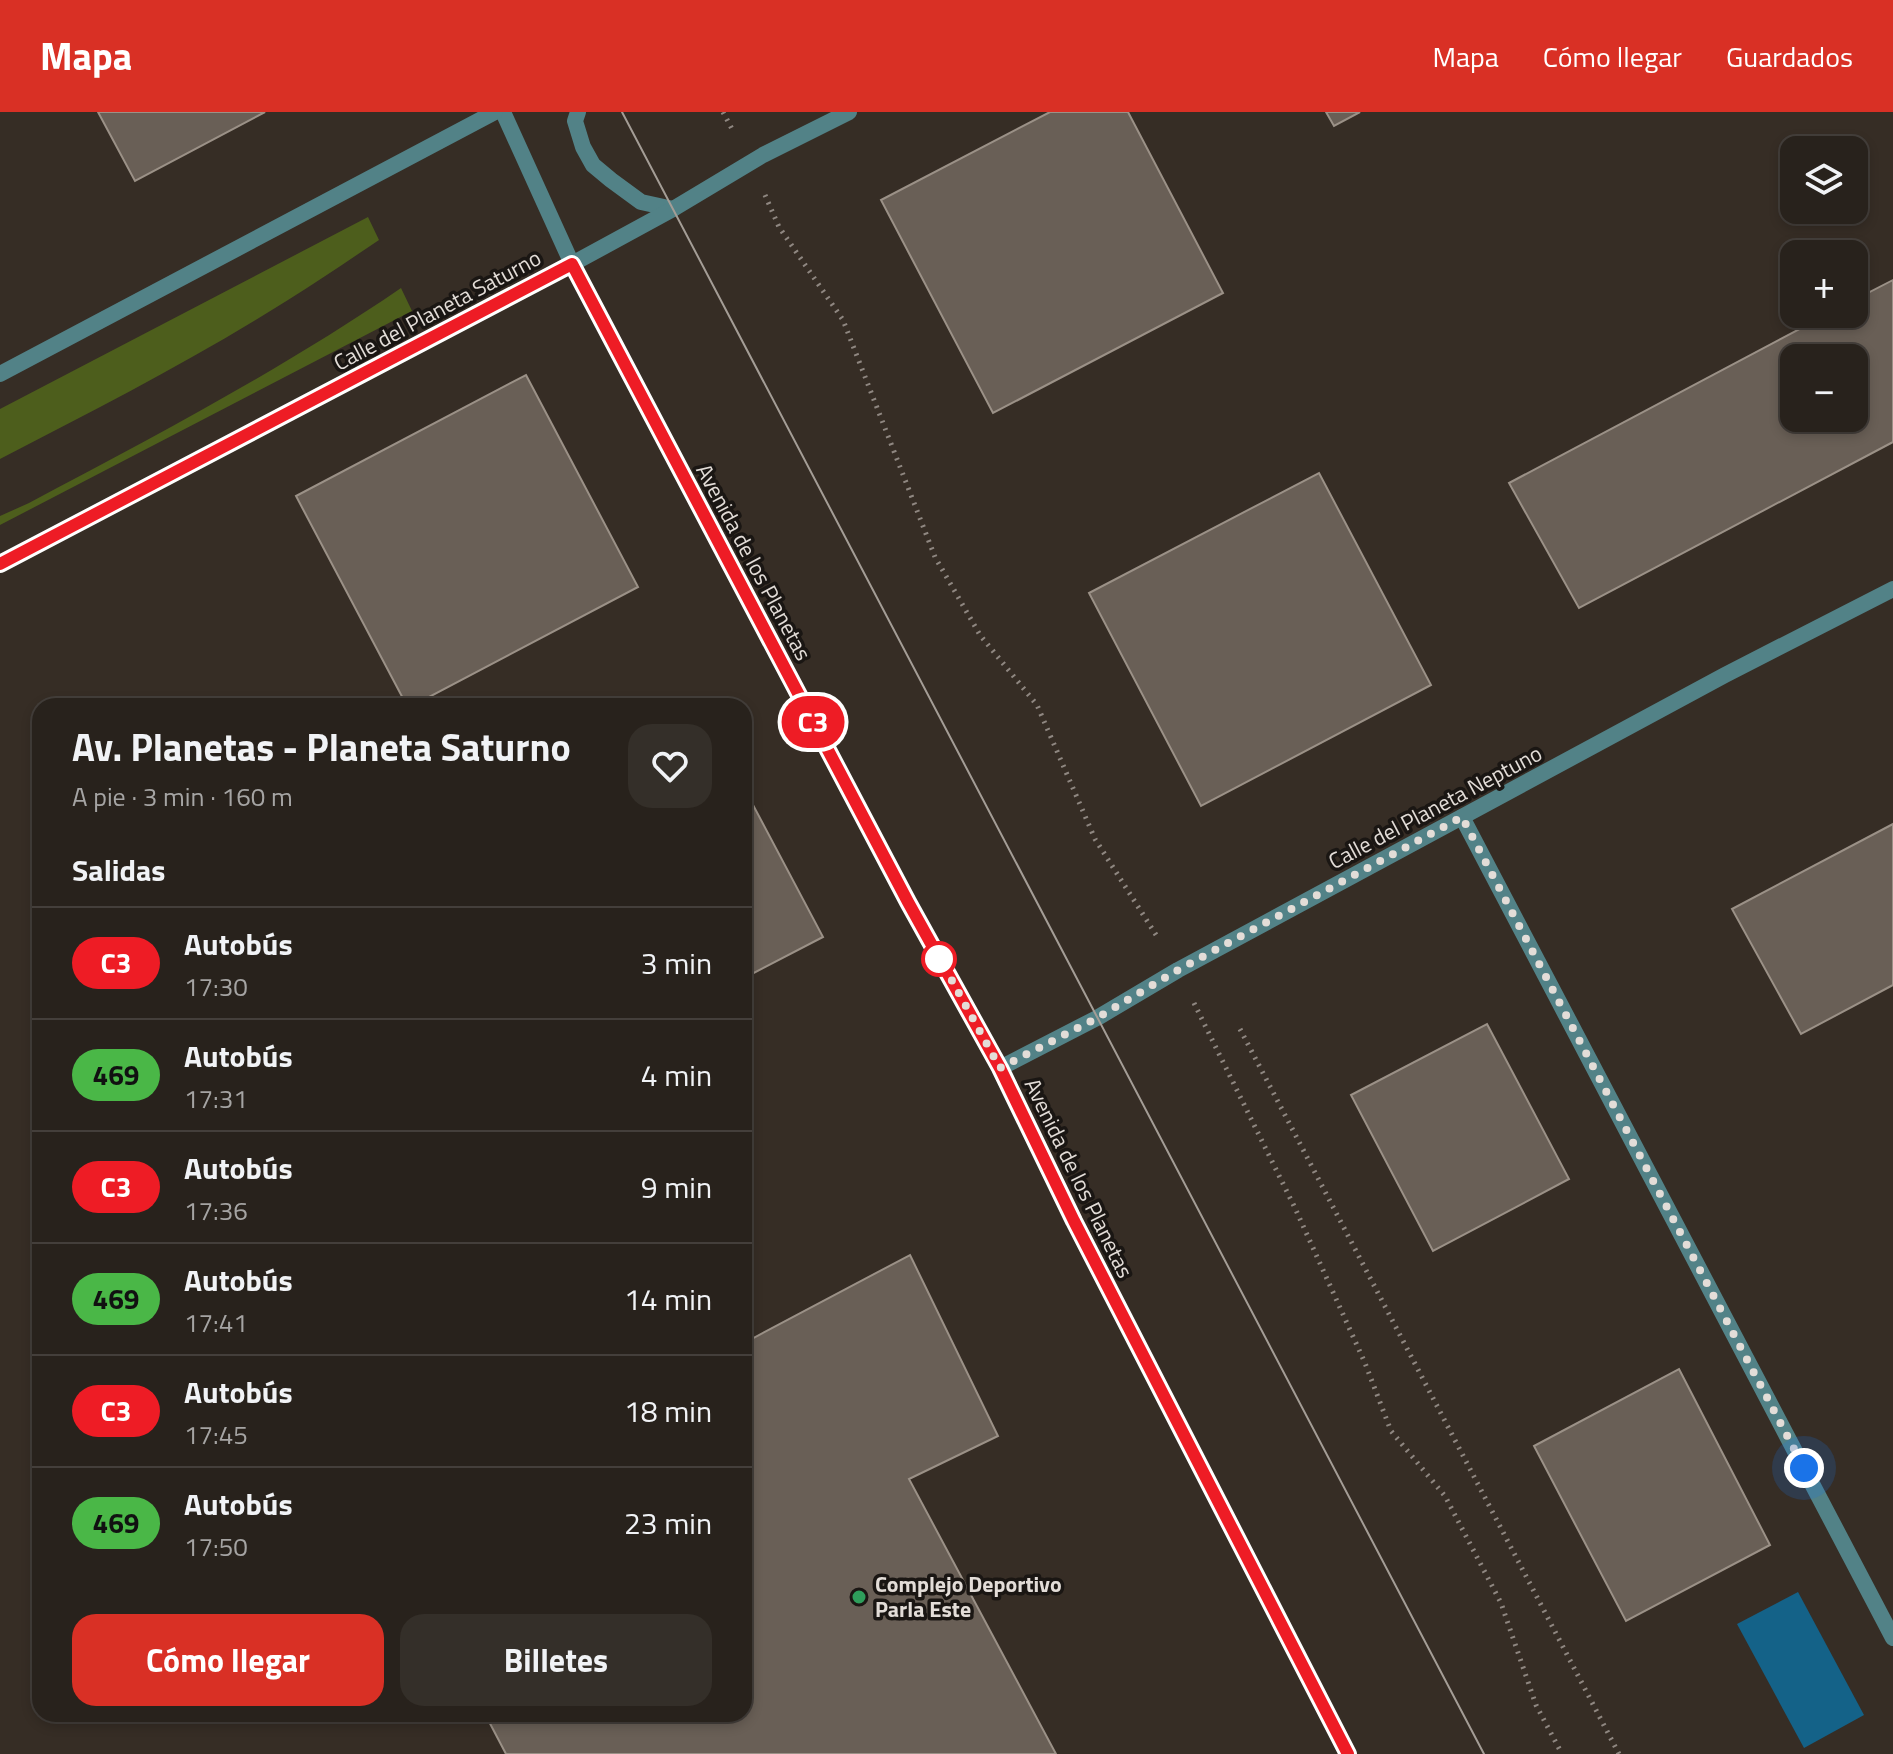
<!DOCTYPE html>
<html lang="es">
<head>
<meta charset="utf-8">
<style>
	:root { --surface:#28221c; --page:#342f29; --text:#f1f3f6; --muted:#a5a4a3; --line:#443f3b; --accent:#d93025 }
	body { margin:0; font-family:"Titillium Web",sans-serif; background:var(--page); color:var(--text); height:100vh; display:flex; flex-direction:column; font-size:30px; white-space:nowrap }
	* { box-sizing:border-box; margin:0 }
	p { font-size:26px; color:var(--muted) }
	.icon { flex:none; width:44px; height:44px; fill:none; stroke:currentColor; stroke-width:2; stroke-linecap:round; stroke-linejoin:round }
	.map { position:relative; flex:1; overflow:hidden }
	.panel { position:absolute; left:32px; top:586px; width:720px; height:1024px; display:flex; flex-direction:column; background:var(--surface); border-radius:24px; box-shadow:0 4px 12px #0003,0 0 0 2px var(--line) }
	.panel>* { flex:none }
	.badge { padding:0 16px; border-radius:26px; font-size:28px; line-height:52px }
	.buttons { position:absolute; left:1780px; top:24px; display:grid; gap:16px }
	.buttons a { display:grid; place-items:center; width:88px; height:88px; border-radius:16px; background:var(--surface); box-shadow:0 4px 12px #0003,0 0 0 2px var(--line); font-size:40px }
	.you { position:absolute; width:40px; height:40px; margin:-20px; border:6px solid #fff; border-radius:50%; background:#1a73e8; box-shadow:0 0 0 12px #1a73e833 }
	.map>.badge { position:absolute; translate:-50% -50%; box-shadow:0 0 0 4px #fff }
	h2 { padding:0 40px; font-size:30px; line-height:72px }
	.round { display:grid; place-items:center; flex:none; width:84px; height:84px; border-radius:24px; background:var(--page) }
	.head { display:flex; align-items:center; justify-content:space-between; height:136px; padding:0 40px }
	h1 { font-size:38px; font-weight:700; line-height:60px }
	.action { display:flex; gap:16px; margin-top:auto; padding:16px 40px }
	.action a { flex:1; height:92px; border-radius:24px; background:var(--accent); color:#fff; font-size:32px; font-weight:700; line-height:92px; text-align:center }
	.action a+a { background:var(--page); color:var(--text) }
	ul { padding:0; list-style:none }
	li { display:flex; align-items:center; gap:24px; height:112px; padding:0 40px; border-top:2px solid var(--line) }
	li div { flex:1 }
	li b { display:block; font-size:30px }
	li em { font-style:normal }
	li .badge { min-width:88px; font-weight:700; text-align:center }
	header { display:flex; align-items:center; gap:48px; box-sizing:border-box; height:112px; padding:0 40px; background:var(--accent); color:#fff }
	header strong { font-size:38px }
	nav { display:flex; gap:44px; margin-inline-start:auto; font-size:28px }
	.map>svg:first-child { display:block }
	.green { fill:#4d5e1c }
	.water { fill:#146288 }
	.building { fill:#695f56; stroke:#9b9187; stroke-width:2; fill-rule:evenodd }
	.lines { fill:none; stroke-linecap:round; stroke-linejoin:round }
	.path { stroke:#8f8781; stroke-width:5; stroke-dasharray:2 6; stroke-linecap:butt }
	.service { stroke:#528287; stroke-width:16 }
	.minor { stroke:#528287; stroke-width:16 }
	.tertiary { stroke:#528287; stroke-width:16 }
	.tram { stroke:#a49d96; stroke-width:2 }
	.line-casing { stroke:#fff; stroke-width:18 }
	.line { stroke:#ee1c25; stroke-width:12 }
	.walk { stroke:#e3ddd8; stroke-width:8; stroke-dasharray:0 14.4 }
	.stop-dot { fill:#fff; stroke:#ee1c25; stroke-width:4 }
	.leisure-dot { fill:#2e9e5b; stroke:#1a1613; stroke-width:3 }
	.labels { text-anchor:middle; stroke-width:7; stroke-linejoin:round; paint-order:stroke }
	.street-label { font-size:22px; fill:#e3ddd8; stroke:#1a1613 }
	.poi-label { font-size:22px; font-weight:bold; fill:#e3ddd8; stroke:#1a1613; text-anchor:start }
</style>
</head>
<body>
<header>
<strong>Mapa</strong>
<nav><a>Mapa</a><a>Cómo llegar</a><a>Guardados</a></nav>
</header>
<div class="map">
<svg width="1893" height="1642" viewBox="0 0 1893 1642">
	<rect width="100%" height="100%" fill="#362d25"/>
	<!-- green -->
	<g class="green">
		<path d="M368,105L379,128C349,148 319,169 288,188C195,247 97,297 0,347V297Z"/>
		<path d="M401,176L412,199L0,413V404L29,391C155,324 283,257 401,176Z"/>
	</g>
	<!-- water -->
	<polygon class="water" points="1798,1480 1864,1603 1804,1636 1737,1512"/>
	<!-- building -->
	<g class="building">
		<polygon points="98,0 265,0 135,69"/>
		<polygon points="1050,0 1128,0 1223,181 993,301 881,88"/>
		<polygon points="1326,0 1360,0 1334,14"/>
		<path d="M1893,168V330L1579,496L1509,371L1828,202H1854V188ZM1794,246H1854V306H1794Z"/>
		<polygon points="526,263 638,475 412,594 407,594 296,384"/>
		<polygon points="1319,361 1431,573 1201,694 1089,481"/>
		<polygon points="744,676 823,825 744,866"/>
		<polygon points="1893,712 1893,873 1801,922 1732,797"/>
		<polygon points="1487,912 1569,1067 1433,1139 1351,983"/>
		<polygon points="910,1143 998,1324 909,1367 1056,1642 506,1642 485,1602 744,1602 744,1231"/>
		<polygon points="1679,1257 1770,1433 1626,1509 1534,1334"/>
	</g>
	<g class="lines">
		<!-- path -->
		<g class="path">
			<polyline points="723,0 732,17"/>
			<polyline points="765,83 779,115 843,208 935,445 980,523 1037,593 1095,727 1158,826"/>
			<polyline points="1194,891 1295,1096 1365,1251 1391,1319 1445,1384 1501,1491 1536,1593 1562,1642"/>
			<polyline points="1240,917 1619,1642"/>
		</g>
		<!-- service -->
		<polyline class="service" points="1462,705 1893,1526"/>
		<!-- minor -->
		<polyline class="minor" points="1000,956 1097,906 1178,858 1725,563 1893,477"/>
		<!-- tertiary -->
		<g class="tertiary">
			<polyline points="503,0 572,152 908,790 1000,956 1074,1109 1348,1642"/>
			<polyline points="578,0 575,9 583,35 593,53 611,68 641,90 673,97"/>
			<polyline points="0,262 495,0"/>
			<polyline points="0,452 572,152 673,97 763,43 849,0"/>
		</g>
		<!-- tram -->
		<polyline class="tram" points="622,0 1484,1642"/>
	</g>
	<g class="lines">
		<!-- line casing -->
		<g class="line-casing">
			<polyline id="line" points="0,452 572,152 908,790 1000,956 1074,1109 1348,1642"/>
		</g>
		<!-- line -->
		<use href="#line" class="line"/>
		<!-- walk -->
		<polyline class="walk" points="939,847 939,845 1000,956 1097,906 1178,858 1462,705 1804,1356"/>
	</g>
	<!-- markers -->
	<circle class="stop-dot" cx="939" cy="847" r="16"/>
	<circle class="leisure-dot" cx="859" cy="1485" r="8"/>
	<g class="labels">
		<!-- street labels -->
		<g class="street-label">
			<text transform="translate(437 198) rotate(-28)" y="8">Calle del Planeta Saturno</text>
			<text transform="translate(754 450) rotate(62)" y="8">Avenida de los Planetas</text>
			<text transform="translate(1435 695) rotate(-28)" y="8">Calle del Planeta Neptuno</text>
			<text transform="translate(1079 1066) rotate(64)" y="8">Avenida de los Planetas</text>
		</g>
		<!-- poi labels -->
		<g class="poi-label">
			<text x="875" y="1480">Complejo Deportivo<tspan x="875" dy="25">Parla Este</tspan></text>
		</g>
	</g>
</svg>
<div class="buttons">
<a><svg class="icon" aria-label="layers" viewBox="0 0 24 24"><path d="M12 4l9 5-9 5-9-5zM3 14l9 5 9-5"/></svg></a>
<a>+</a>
<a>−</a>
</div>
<div class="you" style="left:1804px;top:1356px"></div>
<b class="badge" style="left:813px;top:610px;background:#ee1c25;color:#fff">C3</b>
<section class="panel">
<div class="head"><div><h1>Av. Planetas - Planeta Saturno</h1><p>A pie · 3 min · 160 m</p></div><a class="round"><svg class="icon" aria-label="heart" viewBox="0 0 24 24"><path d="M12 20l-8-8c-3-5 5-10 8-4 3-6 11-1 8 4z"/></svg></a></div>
<h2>Salidas</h2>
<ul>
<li><span class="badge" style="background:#ee1c25;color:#fff">C3</span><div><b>Autobús</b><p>17:30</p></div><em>3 min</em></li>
<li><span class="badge" style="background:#4ab747;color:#111">469</span><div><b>Autobús</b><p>17:31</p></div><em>4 min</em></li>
<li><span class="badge" style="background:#ee1c25;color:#fff">C3</span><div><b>Autobús</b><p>17:36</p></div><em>9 min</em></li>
<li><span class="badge" style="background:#4ab747;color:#111">469</span><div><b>Autobús</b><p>17:41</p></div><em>14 min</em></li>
<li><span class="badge" style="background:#ee1c25;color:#fff">C3</span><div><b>Autobús</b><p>17:45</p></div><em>18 min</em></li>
<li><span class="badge" style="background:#4ab747;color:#111">469</span><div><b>Autobús</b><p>17:50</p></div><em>23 min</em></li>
</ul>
<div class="action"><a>Cómo llegar</a><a>Billetes</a></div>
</section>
</div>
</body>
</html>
